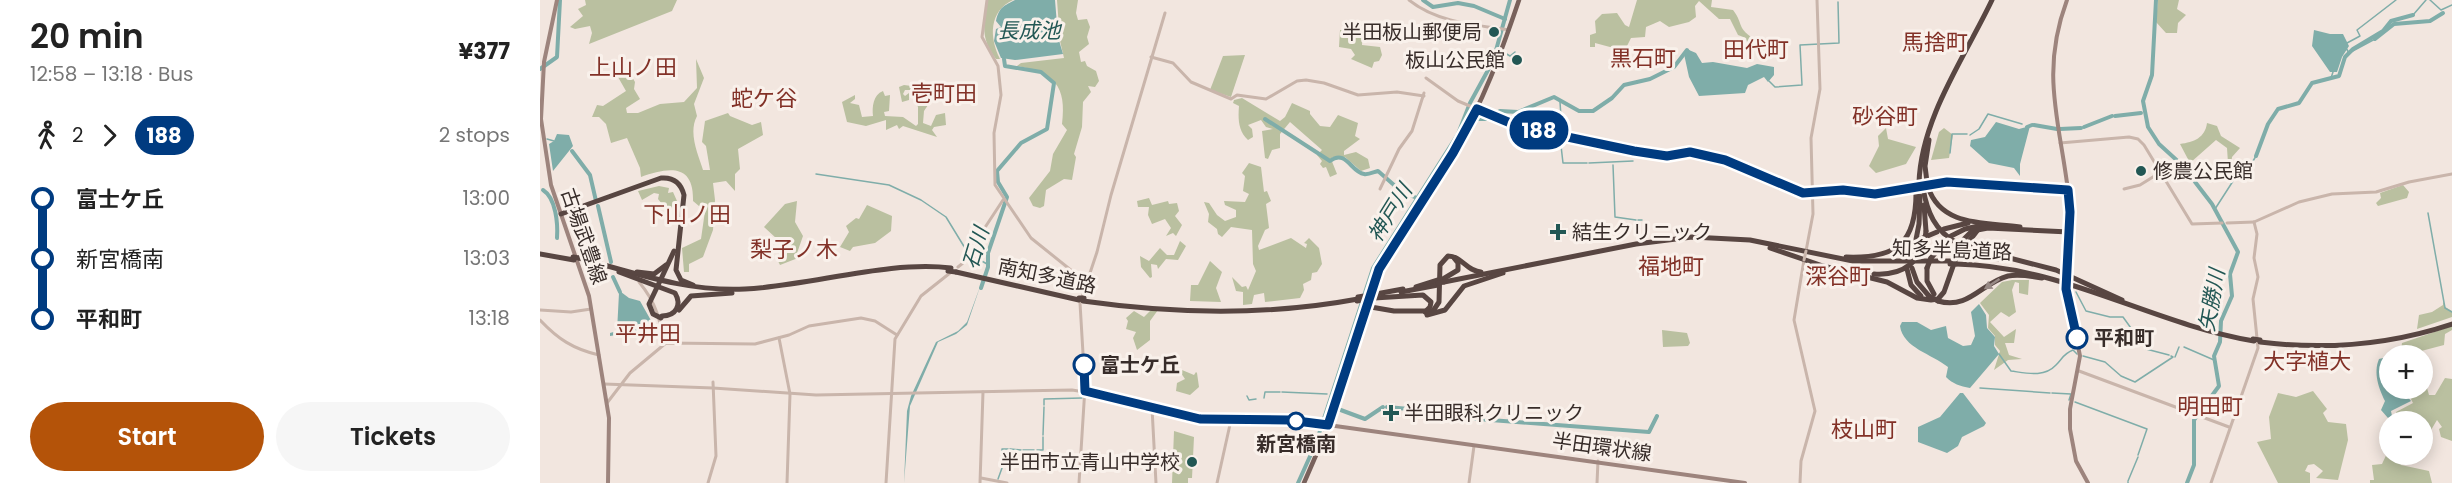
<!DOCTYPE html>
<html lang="en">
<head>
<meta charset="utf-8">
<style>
	:root { --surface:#fff; --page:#f6f6f6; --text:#222; --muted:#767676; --accent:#b45309 }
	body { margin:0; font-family:Poppins,"Noto Sans JP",sans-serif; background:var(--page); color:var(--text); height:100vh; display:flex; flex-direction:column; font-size:22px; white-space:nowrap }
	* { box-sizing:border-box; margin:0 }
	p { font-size:20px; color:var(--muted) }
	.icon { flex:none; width:33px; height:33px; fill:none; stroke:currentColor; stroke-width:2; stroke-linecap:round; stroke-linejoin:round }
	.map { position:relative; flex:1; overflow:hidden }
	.panel { display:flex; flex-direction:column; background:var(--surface); width:540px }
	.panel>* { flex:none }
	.badge { padding:0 12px; border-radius:20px; font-size:21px; line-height:39px }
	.fabs { position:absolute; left:1839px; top:345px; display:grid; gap:12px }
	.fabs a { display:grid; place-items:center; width:54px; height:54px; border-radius:50%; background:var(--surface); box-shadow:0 3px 15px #0003; font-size:30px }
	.map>.badge { position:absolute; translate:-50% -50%; box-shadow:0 0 0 3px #fff }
	.legs { display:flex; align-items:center; gap:9px; height:66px; padding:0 30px; font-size:20px }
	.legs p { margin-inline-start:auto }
	.summary { display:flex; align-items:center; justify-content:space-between; height:102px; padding:0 30px }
	h1 { font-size:33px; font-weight:600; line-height:45px }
	.action { display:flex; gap:12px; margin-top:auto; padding:12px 30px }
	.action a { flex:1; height:69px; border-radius:36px; background:var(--accent); color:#fff; font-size:24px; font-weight:600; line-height:69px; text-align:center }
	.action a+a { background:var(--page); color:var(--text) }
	ul { padding:0 30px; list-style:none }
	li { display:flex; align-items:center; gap:21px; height:60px; font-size:22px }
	li i { display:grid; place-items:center; width:9px; height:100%; margin:0 8px; background:currentColor }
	li i::after { content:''; width:15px; height:15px; margin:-8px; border:4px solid; border-radius:50%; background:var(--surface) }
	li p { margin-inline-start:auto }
	li:first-child i { background:linear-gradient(#0000 50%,currentColor 0) }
	li:last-child i { background:linear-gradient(currentColor 50%,#0000 0) }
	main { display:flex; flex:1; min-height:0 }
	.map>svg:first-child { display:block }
	.green { fill:#bac0a0 }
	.water { fill:#7fada9 }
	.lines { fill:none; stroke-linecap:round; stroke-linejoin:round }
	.stream { stroke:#7fada9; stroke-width:1.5 }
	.river { stroke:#7fada9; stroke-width:4 }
	.tertiary { stroke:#c9b5ab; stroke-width:3 }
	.secondary { stroke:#9d847d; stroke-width:4 }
	.primary { stroke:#79625c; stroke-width:4.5 }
	.motorway { stroke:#584642; stroke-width:5 }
	.tertiary-bridge { stroke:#c9b5ab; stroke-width:3 }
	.secondary-bridge { stroke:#9d847d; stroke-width:4 }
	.motorway-bridge { stroke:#584642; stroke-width:5 }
	.oneway { fill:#988a86 }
	.line-1-casing { stroke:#fff; stroke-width:14 }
	.line-1 { stroke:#003b80; stroke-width:9 }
	.poi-dot { fill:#225754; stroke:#f9f1eb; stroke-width:2 }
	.stop-1-dot { fill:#fff; stroke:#003b80; stroke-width:3 }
	.labels { text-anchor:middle; stroke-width:6; stroke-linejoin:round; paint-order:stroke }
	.poi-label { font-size:20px; fill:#382d2a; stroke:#f9f1eb; text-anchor:end }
	.street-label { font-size:20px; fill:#382d2a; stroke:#f9f1eb }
	.stop-label { font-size:20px; font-weight:bold; fill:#382d2a; stroke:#f9f1eb; text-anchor:start }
	.water-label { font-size:21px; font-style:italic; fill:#225754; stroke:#f9f1eb }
	.quarter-label { font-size:22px; fill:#823127; stroke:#f9f1eb }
</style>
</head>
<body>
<main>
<section class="panel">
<div class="summary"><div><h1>20 min</h1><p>12:58 – 13:18 · Bus</p></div><b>¥377</b></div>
<div class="legs"><svg class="icon" aria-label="walk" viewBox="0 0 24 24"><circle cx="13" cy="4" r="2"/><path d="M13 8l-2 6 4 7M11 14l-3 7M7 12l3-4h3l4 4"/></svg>2<svg class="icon" aria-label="forward" viewBox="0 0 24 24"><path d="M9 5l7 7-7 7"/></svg><b class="badge" style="background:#003b80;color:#fff">188</b><p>2 stops</p></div>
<ul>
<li><i style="color:#003b80"></i><b>富士ケ丘</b><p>13:00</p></li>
<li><i style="color:#003b80"></i><span>新宮橋南</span><p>13:03</p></li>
<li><i style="color:#003b80"></i><b>平和町</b><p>13:18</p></li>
</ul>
<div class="action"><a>Start</a><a>Tickets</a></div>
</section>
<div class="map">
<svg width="1912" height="483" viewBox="0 0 1912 483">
	<rect width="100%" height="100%" fill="#f2e6df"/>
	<!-- green -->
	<g class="green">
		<polygon points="45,0 137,0 132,11 49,44 52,33 50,26 35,29 30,27 43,16 38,9 46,5"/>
		<path d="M447,0H473C449,11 449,37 460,59H456C440,37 444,26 447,0Z"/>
		<path d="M517,0H538L536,13L538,20L547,19L550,27L547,37L549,44L539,52L541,62L545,61L547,66L556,71L559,81L555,87L548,86L551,92L543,102L542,127L534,154L536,157L532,180L524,179L506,190L504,206L500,208L493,206L489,198L510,171L513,154L527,130L522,124C527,86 514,72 477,66L481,63L524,58L520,41Z"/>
		<path d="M1097,0H1172L1171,7L1193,10C1205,26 1195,27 1217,41L1208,45L1206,38L1198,35L1190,19H1179L1159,1L1155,6L1156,17L1149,22L1129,27L1120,21L1106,27L1105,37L1091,38L1087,46L1070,47L1055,43V47H1050V35L1056,33L1055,21L1062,14L1077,13L1085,25L1089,27Z"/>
		<polygon points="1618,0 1639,0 1637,9 1646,15 1638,23 1637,33 1626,33 1616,22"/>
		<path d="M816,21C829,26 823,34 822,45L840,47L842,55L839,61L834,62L832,68L811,59L815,55L811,49L799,47L800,30L811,29Z"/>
		<polygon points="705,55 691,97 670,90 683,56"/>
		<path d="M156,59L164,78L154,104L157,116C148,133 158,154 163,170H170L166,146L162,142L165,121L188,113L190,116L212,125L221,122L223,135L198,149L200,169L195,174V191L186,181L173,183L175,200L173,230L163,257L149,264V272H144L142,248L161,239L165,211L153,201C154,162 127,168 101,177L100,168L87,138L71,143L66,124L59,117H52L57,105L63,106L86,91L78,77L89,72L95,82L94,89L100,99L86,108L87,113H98L120,104L144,102L157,88Z"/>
		<path d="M364,85L379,87L380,100L386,103L393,92L396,93L384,111L383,123L391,126L396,115L405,113L406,125L394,127L392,130L397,137L363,126L359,129L357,125L346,130V120L326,126L307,122L302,102L315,95V99L310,103L319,105L322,117L333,116C332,107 333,95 343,91L345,96L350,95L349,111L344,112L345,116L363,117L376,126L378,124V107L370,90H365L363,94L365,96L369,93V100L362,102L359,87Z"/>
		<path d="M702,98L740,121L745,117L752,103L770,111V114L780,126L790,127L798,115L818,123L815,136L820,139L804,151V155L816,152L828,159L830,168L821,171L805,157H793L791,159L797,174L790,177L786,167L783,168L780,164L782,161L777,155L782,150L750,122L740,134V148L732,150L728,159L725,158L722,131L733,129L726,127L721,120L708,125L712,129L713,137L708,140C698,131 698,118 699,106L693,103L694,100Z"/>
		<path d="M1667,123L1677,126L1681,136L1700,148L1692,157L1691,165L1686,166L1688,163L1687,148L1676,140L1650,163L1640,144C1654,142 1665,138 1667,123Z"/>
		<polygon points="1346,128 1348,139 1376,147 1366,164 1336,173 1329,166 1339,146 1338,136"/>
		<polygon points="1404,128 1413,135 1409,158 1391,160 1399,132"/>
		<polygon points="709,163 721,167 724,192 727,191 731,201 726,204 729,228 725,230 718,246 719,250 751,238 766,248 767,244 764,243 769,238 779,248 782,264 777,272 772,273 771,280 763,284 764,290 760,298 725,302 724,293 714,295 712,304 703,305 703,292 696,291 692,277 702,287 706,286 708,290 716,271 713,264 712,230 691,227 682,237 678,234 677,229 668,222 669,214 664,202 669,203 677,215 685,221 696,217 696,210 685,205 684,201 705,202 709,194 703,191 705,176 702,173"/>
		<polygon points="1863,185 1869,192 1867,198 1838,206 1836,203 1841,198 1840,193"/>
		<polygon points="119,186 129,188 128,193 133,192 137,201 135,215 131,215 118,199 119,194 114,193 102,200 98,191"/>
		<polygon points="609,198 612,205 628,201 629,204 637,203 639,211 635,216 642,225 636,236 633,233 626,236 631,228 625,219 612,224 608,215 609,207 598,207 597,201"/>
		<polygon points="257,201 255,222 263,236 256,256 258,258 240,265 238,261 240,256 245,256 249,250 224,227 245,204"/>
		<polygon points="327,205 352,216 351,231 335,243 313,247 310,251 300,247 309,232 306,226 316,218 319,219"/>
		<polygon points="640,241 646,246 638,260 626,259 618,269 617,265 611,264 612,277 610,278 601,267 600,256 609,261 620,248 627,255 634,255"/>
		<polygon points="670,261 682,272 676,288 681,302 650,301 651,285 658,285"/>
		<polygon points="1472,280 1489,280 1488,295 1479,293 1479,283 1475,282 1472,290 1476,312 1469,317 1461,312 1450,322 1464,337 1476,329 1474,343 1465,343 1469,355 1482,359 1468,360 1454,370 1460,351 1455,345 1455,336 1448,328 1449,315 1440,303 1462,282"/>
		<polygon points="1903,300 1905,307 1912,311 1912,317 1877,329 1879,315 1892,312 1903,305"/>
		<polygon points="612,309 618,310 610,321 610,340 597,350 593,338 596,332 586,329 588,321 586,318 594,311 604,317"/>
		<polygon points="1912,326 1912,330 1905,334 1904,345 1866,355 1853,356 1861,350 1862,343"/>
		<polygon points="1122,330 1147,333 1150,343 1148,346 1123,347"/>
		<polygon points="642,370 654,375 656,372 657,373 659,387 650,395 636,391 637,383 645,379 641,373"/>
		<polygon points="1905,378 1912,379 1912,441 1901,437 1899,429 1902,427 1897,420 1891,430 1870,413 1857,419 1856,412 1873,403 1870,397 1862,395 1857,389 1872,389 1875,392 1887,388 1889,395 1895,395"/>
		<polygon points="1773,391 1787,409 1783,413 1788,422 1806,424 1808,440 1798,480 1776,478 1783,471 1774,464 1768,465 1765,471 1770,473 1770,483 1738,483 1717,442 1731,439 1729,417 1738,393 1756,397"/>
		<polygon points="634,431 654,437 652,478 648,478 648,483 632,483"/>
		<polygon points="1849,449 1850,454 1871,455 1870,457 1863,455 1861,465 1889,471 1892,483 1830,483 1830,480 1834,480 1832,465 1842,464"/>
	</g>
	<!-- water -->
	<g class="water">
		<path d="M475,0H515L518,37L523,54L475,60L461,58L454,41L456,29L461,27L456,21C459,7 464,6 475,0Z"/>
		<polygon points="1774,30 1790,34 1803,34 1809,46 1802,57 1797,72 1790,72 1772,46"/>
		<polygon points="1149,50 1156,53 1162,63 1173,62 1207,68 1217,64 1234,67 1234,75 1228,82 1224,77 1208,85 1205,93 1159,96 1149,77 1144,54"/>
		<polygon points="1456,122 1479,129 1490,126 1480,164 1480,176 1474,168 1449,163 1430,146 1431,140 1445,137"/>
		<polygon points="17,134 29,135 33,146 13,171 9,144 14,141"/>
		<polygon points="441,284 427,325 416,334 398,342 370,406 364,483 367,411 371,396 396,342 418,331 427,322"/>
		<polygon points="81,292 89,298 100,301 113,324 103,331 70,336 70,333 77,331 79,293"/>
		<path d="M1439,304L1446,315L1447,328L1455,337L1454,346L1459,354L1430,388C1420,386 1413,384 1406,377L1408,367C1392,354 1363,348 1360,326L1362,322H1377L1391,330L1406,326L1408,338L1423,346L1431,345L1435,336L1431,312Z"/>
		<path d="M1843,358L1850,388L1856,389L1861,396H1867L1871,401L1851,411L1852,416L1848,418L1841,410L1845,401C1839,389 1833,373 1839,359Z"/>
		<polygon points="1420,393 1423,393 1446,423 1444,426 1422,437 1418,446 1407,453 1378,442 1378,427 1400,417"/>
	</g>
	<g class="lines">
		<!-- stream -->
		<g class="stream">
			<polyline points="1890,0 1901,10 1912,5"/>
			<polyline points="1873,15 1886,0"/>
			<polyline points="1807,43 1820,36 1817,30 1856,0"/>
			<polyline points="1806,48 1809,53 1835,39"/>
			<polyline points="965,53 970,56 975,52"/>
			<polyline points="1791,78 1793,72"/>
			<polyline points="1229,81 1235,87 1262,85 1260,45 1299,43 1298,2"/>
			<polyline points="1020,102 1022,132"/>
			<polyline points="1430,135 1439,129 1448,114 1482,124"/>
			<polyline points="1020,137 1023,163 1047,163"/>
			<polyline points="7,139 14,141"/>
			<polyline points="1410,153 1412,134 1427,134"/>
			<polyline points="1049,163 1093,161"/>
			<polyline points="1073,165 1075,217 1096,220"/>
			<polyline points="276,174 349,185 381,200 406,217 428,253 447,264"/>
			<polyline points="1675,209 1695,178 1710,166 1716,156"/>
			<polyline points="1888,213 1905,308 1912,312"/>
			<polyline points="1098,220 1102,220"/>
			<polyline points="1536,292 1546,311 1570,317 1583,317 1606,349 1629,355"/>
			<polyline points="1644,347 1674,360"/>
			<path d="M1459,354L1471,371C1486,373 1504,378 1516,365C1523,358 1523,354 1533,350L1537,354"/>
			<polyline points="1543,356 1565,362 1581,376 1595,382 1633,357 1631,356"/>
			<polyline points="1635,357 1639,347"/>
			<polyline points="1440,388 1510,393"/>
			<polyline points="742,392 787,394"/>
			<polyline points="1512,393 1531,394 1529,400"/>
			<polyline points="707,396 709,400 716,399"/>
			<polyline points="724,398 725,392 740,392"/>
			<polyline points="1535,402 1607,429 1598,455"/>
			<polyline points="504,405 504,399 542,398"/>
			<polyline points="503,435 504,407"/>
			<polyline points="470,449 481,450"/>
			<polyline points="483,450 494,450"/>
			<polyline points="497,450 503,450 503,437"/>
			<polyline points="462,466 462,449 468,449"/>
			<polyline points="458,479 462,468"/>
			<polyline points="1588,481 1598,457"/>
			<polyline points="1588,483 1588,482"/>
		</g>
		<!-- river -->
		<g class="river">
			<polyline points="883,0 893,7 918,3 934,6 965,19"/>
			<polyline points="1616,0 1612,75 1603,101 1608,127 1619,144 1642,165 1672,204 1698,252 1690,274 1692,296 1681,321 1680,342 1674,356 1679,386 1654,420 1654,465 1647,483"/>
			<polyline points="1835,39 1854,24 1890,21 1903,13"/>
			<polyline points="0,69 17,57 20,0"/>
			<polyline points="1575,116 1601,113"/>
			<path d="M725,119L790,161C806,149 811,172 824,174C828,175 834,172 838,171L862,192L877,198"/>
			<polyline points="936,119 947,119 960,111 978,112 1014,97 1039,111 1053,111 1072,98 1084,85 1110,79 1134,67 1147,50 1150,55"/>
			<polyline points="1494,125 1517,129"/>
			<polyline points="1487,127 1492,125"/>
			<polyline points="1544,127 1572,116"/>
			<polyline points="1520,129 1541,128"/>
			<polyline points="32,151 50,175 56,201"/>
			<polyline points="1716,156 1728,124 1738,109 1759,103 1772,83 1799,76 1805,57 1813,49 1843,31 1851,21 1873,15"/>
			<path d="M3,190C16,198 18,224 17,238"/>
			<polyline points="58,206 71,262"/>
			<polyline points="73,277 80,292"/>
			<polyline points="441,288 448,267 448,253 467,197 458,182 457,171 481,143 507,129 514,83 501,72 465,66 464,59"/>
			<polyline points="847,407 891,411 903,419 925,418 1109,432 1117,416"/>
			<polyline points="798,409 825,419 843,407"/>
			<polyline points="758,483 776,443 833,268 918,134 930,103 953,61 970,0"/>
		</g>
		<!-- tertiary -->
		<g class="tertiary">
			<polyline points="447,0 442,37 458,66 461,95 454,133 455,185 491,238 547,283"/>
			<path d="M869,0C896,22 935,25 969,30"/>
			<polyline points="611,57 633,63 651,82 691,99 697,95 726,99 757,81 766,80 784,83 818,95 857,92 884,96"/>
			<polyline points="886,78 918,101 980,127 1117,155 1151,152 1185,160 1263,193 1303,190 1335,194 1377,187"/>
			<polyline points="1520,143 1589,137 1598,139 1604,145 1652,224 1682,223"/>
			<polyline points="1387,185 1407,182 1528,190"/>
			<polyline points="840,189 859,149 872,131 884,93"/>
			<polyline points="1584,189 1600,185 1621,172"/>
			<polyline points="1687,223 1714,222 1759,202 1792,194 1836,192 1869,182 1912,174"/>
			<polyline points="1266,251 1273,214 1271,138 1280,89 1277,0"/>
			<polyline points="418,267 433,255 442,232 463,200"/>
			<path d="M99,282C114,300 123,322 121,345"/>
			<polyline points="0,310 31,312 51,309"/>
			<path d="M0,320C18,339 33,349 59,355"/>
			<polyline points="239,338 250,394 247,483"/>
			<polyline points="1539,371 1689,427"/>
			<polyline points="64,384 173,388 276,395 532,390 557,394 660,419 749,420 788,425"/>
			<polyline points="67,403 90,373 126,343 215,344 249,335 269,326 321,318 335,321 357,335"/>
			<polyline points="612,408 616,483"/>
			<polyline points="441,478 467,483"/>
			<polyline points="168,483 176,456 173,382"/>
			<polyline points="346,483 355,339 381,296 410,273"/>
			<polyline points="440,483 443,392"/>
			<polyline points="539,483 545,387 540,303 557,252 571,195 625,13"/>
			<polyline points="677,483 691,420"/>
			<polyline points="929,483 934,446"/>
			<polyline points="1057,483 1058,461"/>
			<polyline points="1260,483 1261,461 1275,411 1254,320 1264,260"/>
			<polyline points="1671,483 1718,348 1713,299 1718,277 1714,258 1717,234 1714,222"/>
		</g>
		<!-- secondary -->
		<g class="secondary">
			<polyline points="17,0 4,62 1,119 11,185 49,296 69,418 68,483"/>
			<path d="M1527,0C1499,75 1521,124 1529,199C1532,223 1528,248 1527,272"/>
			<polyline points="1526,287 1540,356 1530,409 1530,429 1536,461 1548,483"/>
			<polyline points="788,425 1205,483"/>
		</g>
		<!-- primary -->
		<g class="primary">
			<path d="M828,296C847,243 886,199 914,151C943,103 961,53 979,0"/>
			<polyline points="764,483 783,439 826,304"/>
		</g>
		<!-- motorway -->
		<g class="motorway">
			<polyline points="1387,182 1385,166 1389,140"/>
			<path d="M1379,183C1381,118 1425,57 1452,0"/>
			<path d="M1388,187C1401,227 1445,222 1480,227"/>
			<path d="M1383,188C1387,212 1395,231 1417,243"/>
			<polyline points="1384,205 1386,231"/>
			<path d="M21,214L121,178C133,177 141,183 144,195L136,270L141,280L153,285"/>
			<polyline points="1404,229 1428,223"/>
			<polyline points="1437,231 1430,240 1434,253 1444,258 1467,259"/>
			<polyline points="1411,236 1425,229 1443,225"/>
			<polyline points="1378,240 1397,232"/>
			<polyline points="1230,248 1283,266 1347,282 1377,298 1391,300 1398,299 1404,292 1422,241 1432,231 1448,228 1529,232"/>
			<polyline points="1435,249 1516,270 1582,300"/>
			<polyline points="0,254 34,260"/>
			<path d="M1306,257C1357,259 1377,243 1376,189"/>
			<path d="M39,258C95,273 147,292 205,289C270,286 349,260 411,268"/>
			<polyline points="1391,258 1407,240"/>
			<polyline points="1372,260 1379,224 1380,196"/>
			<path d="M1416,264C1524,266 1609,323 1714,341"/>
			<polyline points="1372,268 1377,282 1389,296"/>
			<polyline points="1387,268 1387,281 1394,294"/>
			<polyline points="1367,269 1371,285 1381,296"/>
			<path d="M79,272L135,293C142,305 136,316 122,316"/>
			<polyline points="97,272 114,274 126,265"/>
			<polyline points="416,272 539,300"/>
			<polyline points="121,279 134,251"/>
			<polyline points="903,279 918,270 918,263 914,258"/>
			<polyline points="904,282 1096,244 1152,237 1210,240 1313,261 1411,261"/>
			<polyline points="876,287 898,280"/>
			<polyline points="861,292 898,285"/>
			<polyline points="836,294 863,289"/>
			<polyline points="834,298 883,295 891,302 890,307 885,312"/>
			<path d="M543,301C635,314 727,316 818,299"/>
			<path d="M1398,301C1429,310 1441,283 1468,276C1479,274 1491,276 1502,278"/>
			<path d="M825,306L854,311H893L899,302L900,265L908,256C922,256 926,271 941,272"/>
			<polyline points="139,310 151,296 192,293"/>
			<polyline points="887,315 905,310 924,286 963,273"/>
			<path d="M1720,342C1785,350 1849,345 1912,324"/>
		</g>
		<!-- tertiary-bridge -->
		<polyline class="tertiary-bridge" points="1264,260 1266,251"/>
		<!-- secondary-bridge -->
		<polyline class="secondary-bridge" points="1526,287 1527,272"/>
		<!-- motorway-bridge -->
		<g class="motorway-bridge">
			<polyline points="1387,182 1388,187"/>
			<polyline points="1379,183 1379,189"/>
			<polyline points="1383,183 1383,188"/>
			<polyline points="1417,243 1435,249"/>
			<polyline points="33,257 39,258"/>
			<polyline points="1410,264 1416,264"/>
			<polyline points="1387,268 1391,258"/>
			<polyline points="408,271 416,272"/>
			<path d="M1334,274C1363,276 1384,261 1386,231"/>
			<polyline points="121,279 109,304 113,314 121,318"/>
			<polyline points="898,283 904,282"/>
			<polyline points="1389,296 1398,301"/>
			<polyline points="818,297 836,294"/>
			<polyline points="539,298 544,298"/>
			<polyline points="817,301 834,298"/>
			<polyline points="1713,339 1720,340"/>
		</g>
	</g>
	<!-- one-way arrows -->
	<defs><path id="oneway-solid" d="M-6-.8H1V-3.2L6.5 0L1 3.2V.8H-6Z" transform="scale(1.5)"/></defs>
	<use class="oneway" href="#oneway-solid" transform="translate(1452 284) rotate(147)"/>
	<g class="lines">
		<!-- line-1 casing -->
		<g class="line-1-casing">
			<polyline id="line-1" points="544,365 545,391 660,419 749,420 788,425 839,269 913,153 937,109 980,127 1094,151 1127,156 1150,152 1185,160 1263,193 1303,190 1335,194 1407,182 1528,190 1530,212 1526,289 1537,338"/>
		</g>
		<!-- line-1 -->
		<use href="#line-1" class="line-1"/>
	</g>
	<!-- markers -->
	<g class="poi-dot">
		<circle cx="954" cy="32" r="6"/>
		<circle cx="977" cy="60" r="6"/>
		<circle cx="1601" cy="171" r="6"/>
		<path d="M1015 223h6v6h6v6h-6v6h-6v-6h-6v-6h6z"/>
		<path d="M848 404h6v6h6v6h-6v6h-6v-6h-6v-6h6z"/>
		<circle cx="652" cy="462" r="6"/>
	</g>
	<g class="stop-1-dot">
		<circle cx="1537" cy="338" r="10"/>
		<circle cx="544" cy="365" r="10"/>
		<circle cx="756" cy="421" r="8"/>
	</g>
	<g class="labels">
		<!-- poi labels -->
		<g class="poi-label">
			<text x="942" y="39">半田板山郵便局</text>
			<text x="965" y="67">板山公民館</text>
			<text x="1613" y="178" text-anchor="start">修農公民館</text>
			<text x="1032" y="239" text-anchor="start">結生クリニック</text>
			<text x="864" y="420" text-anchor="start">半田眼科クリニック</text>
			<text x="640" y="469">半田市立青山中学校</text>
		</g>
		<!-- street labels -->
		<g class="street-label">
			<text transform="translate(44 236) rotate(71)" y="7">古場武豊線</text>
			<text transform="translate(1412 250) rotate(2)" y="7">知多半島道路</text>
			<text transform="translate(507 276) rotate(12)" y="7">南知多道路</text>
			<text transform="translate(1062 447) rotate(8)" y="7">半田環状線</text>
		</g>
		<!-- stop labels -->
		<g class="stop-label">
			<text x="1554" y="345">平和町</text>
			<text x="560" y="372">富士ケ丘</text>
			<text x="756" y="451" text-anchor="middle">新宮橋南</text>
		</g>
		<!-- water labels -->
		<g class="water-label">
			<text x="489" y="38">長成池</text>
			<text transform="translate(850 213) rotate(-58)" y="7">神戸川</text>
			<text transform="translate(436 248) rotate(-73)" y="7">石川</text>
			<text transform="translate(1672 300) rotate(-80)" y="7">矢勝川</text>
		</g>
		<!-- quarter labels -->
		<g class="quarter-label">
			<text x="1395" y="50">馬捨町</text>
			<text x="1216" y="57">田代町</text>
			<text x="1103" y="66">黒石町</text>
			<text x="93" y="75">上山ノ田</text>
			<text x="404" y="101">壱町田</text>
			<text x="224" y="106">蛇ケ谷</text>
			<text x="1345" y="124">砂谷町</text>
			<text x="147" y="222">下山ノ田</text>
			<text x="254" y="257">梨子ノ木</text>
			<text x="1131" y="274">福地町</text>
			<text x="1298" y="284">深谷町</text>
			<text x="108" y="341">平井田</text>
			<text x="1767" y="369">大字植大</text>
			<text x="1670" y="414">明田町</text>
			<text x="1324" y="437">枝山町</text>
		</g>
	</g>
</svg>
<div class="fabs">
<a>+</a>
<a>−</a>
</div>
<b class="badge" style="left:999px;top:130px;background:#003b80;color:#fff">188</b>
</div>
</main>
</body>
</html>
